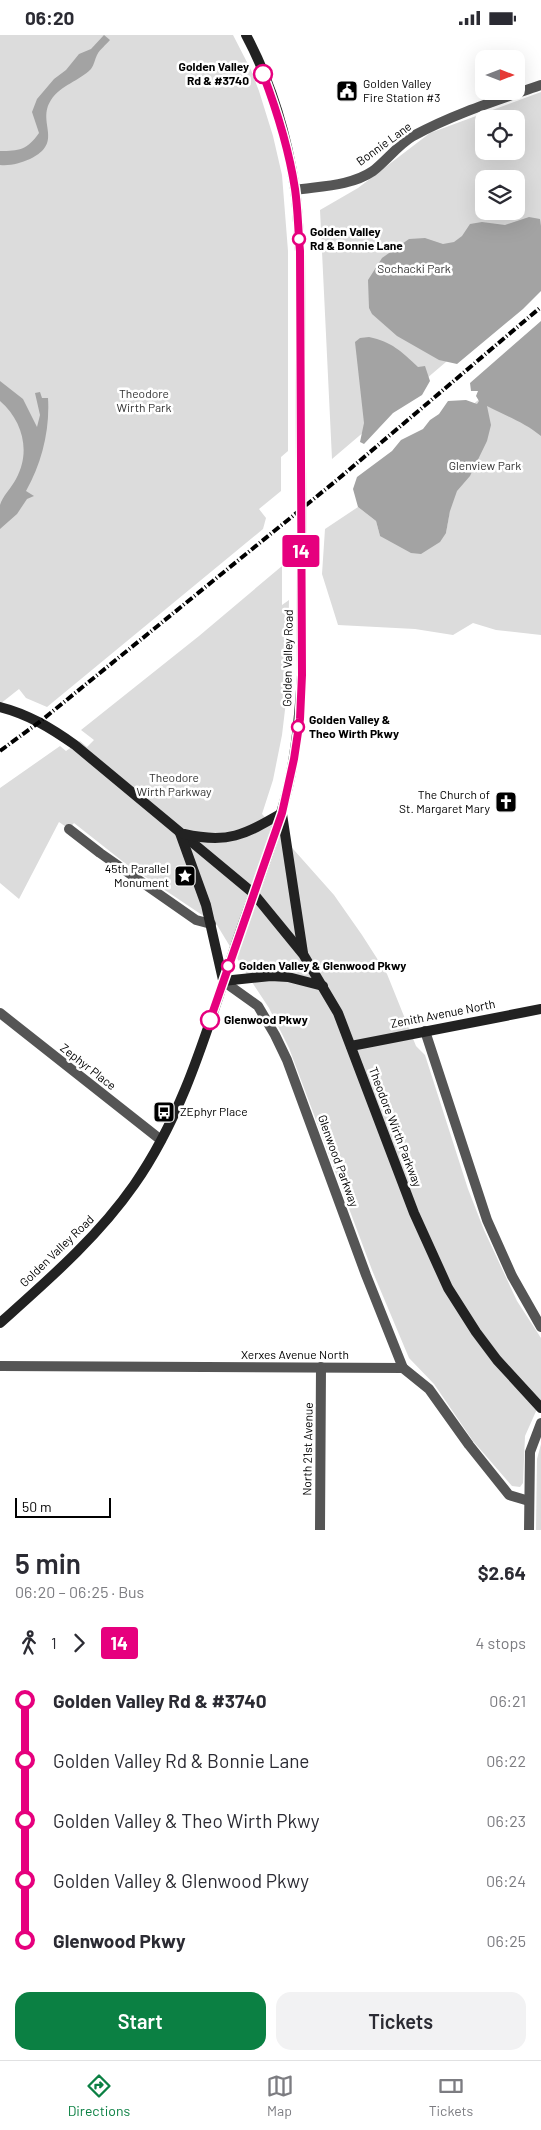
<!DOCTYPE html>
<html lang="en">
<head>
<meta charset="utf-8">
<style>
	:root { --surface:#fff; --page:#f2f2f3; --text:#2b2b33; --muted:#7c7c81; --line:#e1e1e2; --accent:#0b8043 }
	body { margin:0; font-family:Barlow,sans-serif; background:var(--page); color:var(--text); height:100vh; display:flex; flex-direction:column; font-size:19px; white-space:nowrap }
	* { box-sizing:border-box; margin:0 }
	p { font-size:16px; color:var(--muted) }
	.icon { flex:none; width:28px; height:28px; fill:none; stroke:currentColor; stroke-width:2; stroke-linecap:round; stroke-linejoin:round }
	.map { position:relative; height:1495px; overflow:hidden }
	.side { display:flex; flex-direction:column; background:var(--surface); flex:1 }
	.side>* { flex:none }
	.badge { padding:0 10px; border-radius:4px; font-size:18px; line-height:32px }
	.needle { width:32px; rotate:90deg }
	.fabs { position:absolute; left:475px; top:15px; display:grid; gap:10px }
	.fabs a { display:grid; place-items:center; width:50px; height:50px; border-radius:10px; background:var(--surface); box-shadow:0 5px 20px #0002; font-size:25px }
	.scale { position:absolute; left:15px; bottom:12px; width:96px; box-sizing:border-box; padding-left:5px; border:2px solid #000; border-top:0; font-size:14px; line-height:18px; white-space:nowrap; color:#000; -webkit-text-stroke:4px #fff; paint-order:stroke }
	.map>.badge { position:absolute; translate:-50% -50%; box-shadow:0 0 0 2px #fff }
	.legs { display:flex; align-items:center; gap:8px; height:55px; padding:0 15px; font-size:16px }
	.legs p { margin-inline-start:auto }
	.summary { display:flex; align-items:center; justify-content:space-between; height:85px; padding:0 15px }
	h1 { font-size:28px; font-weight:600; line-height:38px }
	.primary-button { display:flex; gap:10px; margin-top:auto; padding:10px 15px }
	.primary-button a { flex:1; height:58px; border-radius:15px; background:var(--accent); color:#fff; font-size:20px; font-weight:600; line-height:58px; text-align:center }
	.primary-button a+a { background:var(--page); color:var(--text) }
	ul { padding:0 15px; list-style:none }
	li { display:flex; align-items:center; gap:18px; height:60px; font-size:19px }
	li i { display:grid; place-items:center; width:8px; height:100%; margin:0 6px; background:currentColor }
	li i::after { content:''; width:12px; height:12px; margin:-6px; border:4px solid; border-radius:50%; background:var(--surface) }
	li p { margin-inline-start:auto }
	li:first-child i { background:linear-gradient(#0000 50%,currentColor 0) }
	li:last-child i { background:linear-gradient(currentColor 50%,#0000 0) }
	.status { display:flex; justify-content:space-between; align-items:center; height:35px; padding:0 25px; background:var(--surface); direction:ltr }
	.status svg { height:14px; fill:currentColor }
	.tabs { display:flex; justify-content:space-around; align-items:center; height:70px; border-top:1px solid var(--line); background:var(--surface); font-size:14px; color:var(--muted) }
	.tabs a { display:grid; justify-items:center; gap:2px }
	.tabs .selected { color:var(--accent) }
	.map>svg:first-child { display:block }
	.green { fill:#dcdcdc; fill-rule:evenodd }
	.water { fill:#a3a3a3 }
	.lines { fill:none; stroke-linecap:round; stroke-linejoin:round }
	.street { stroke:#555; stroke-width:10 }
	.secondary { stroke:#222; stroke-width:10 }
	.rail { stroke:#000; stroke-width:4; stroke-dasharray:8 2.5 1 2.5; stroke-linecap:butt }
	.line-1-casing { stroke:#fff; stroke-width:11 }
	.line-1 { stroke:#e6007e; stroke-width:8 }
	.stop-1-dot { fill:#fff; stroke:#e6007e; stroke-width:2.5 }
	.labels { text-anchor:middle; stroke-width:5; stroke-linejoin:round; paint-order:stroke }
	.stop-label { font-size:12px; font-weight:bold; fill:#000; stroke:#fff; text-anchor:start }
	.poi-label { font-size:12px; fill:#000; stroke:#fff; text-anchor:start }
	.street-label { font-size:12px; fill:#000; stroke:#fff }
	.park-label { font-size:12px; fill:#333; stroke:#fff }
</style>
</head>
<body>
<div class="status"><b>06:20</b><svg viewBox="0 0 49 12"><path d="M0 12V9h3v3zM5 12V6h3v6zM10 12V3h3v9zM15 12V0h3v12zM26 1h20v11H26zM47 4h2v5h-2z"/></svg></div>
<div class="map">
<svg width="541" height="1495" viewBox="0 0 541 1495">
	<rect width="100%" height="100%" fill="#fff"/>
	<!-- green -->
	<g class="green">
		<polygon points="0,0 233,0 251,35 259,56 273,101 282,140 288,216 288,416 281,422 281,456 259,474 266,483 263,494 47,672 26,663 19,654 0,669"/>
		<path d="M541,57V246L332,424L320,175L358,153L430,98ZM484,84H516V116H484ZM484,144H516V176H484Z"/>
		<polygon points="541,312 541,600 496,595 473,588 453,600 415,594 338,590 322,539 325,494 358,472 376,486 380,501 446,498 450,475 407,425"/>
		<polygon points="282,531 282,570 289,565 287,658 282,700 273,745 262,779 334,860 362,900 387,939 416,1011 425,1020 468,1154 484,1195 517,1266 541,1303 541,1365 525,1401 523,1448 520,1452 512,1451 473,1406 434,1349 409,1323 372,1235 289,1013 269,973 246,938 217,890 126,829 74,788 69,794 59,787 19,864 0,848 0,753 60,711 66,716 80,706 87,712 94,705 81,695 199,601"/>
		<polygon points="541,1409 541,1495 536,1495 537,1424"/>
	</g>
	<!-- water -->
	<g class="water">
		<path d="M104,0L110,5C106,10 100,14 97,20C95,24 94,30 91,34C79,46 61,50 51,65C36,88 65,107 30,124C20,128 11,131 0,130V116C19,116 27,115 39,98L32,77L37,64L54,44L66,35L79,19L91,14Z"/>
		<polygon points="529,182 540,184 541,191 541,256 523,274 457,329 439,325 397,301 372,279 369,273 368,245 382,223 409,204 425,203 443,209 454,207 462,201 470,189 482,187 505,190"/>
		<path d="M541,286V401C524,387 506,381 487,371L491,390L487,406L470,441L457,456L450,476L446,498L440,507L421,519L411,518L380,501L376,486L358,472L353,454L357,442L392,416L401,405L423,394L430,385L439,379L448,366L466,365L477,369L479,366L476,361L478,356H471L470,348Z"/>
		<path d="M369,302C392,307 401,316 418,332L425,331L430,346L422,360L393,378L364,409L360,407L364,388L355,307L360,303Z"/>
		<path d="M0,346L23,364L37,392L40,380L35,358L40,357L42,363H48C50,394 42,428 26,456L34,461L27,464L17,479L0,494C0,487 0,477 0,470C2,462 12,452 16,444C31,417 23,386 0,366Z"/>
	</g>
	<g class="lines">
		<!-- street -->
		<g class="street">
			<path d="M295,155C321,151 351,151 373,136C387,125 398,110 413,101C453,79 498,65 541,50"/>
			<polyline points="69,794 100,818 196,885 211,889"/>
			<polyline points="223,946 258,971 275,1000 287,1025 366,1240 403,1333"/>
			<polyline points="0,978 161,1105"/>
			<polyline points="425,996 487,1185 512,1241 541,1292"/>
			<polyline points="0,1331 403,1333 429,1354 469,1410 509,1460 529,1466"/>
			<polyline points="320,1495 321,1332"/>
			<polyline points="529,1495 530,1417 541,1388"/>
		</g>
		<!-- secondary -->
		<g class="secondary">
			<path d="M0,672C28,679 51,693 75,710L253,858L303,919L338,978L414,1178L448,1253L476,1297L497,1325L541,1373"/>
			<polyline points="282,779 303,918"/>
			<polyline points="180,798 206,870 223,945"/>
			<path d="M184,799C228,809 244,800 282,778"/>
			<polyline points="223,946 271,941 288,942 323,951"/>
			<polyline points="351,1011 541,974"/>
			<path d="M0,1288C48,1245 97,1203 134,1150C183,1080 206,998 233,918C248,871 268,825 281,778C295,733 299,687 302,640L300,216C298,196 298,174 295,154C287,101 271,47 246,0"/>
		</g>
		<!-- rail -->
		<polyline class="rail" points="0,716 42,685 337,445 541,272"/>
	</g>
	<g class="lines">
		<!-- line-1 casing -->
		<g class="line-1-casing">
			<path id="line-1" d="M210,985L282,778L294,724L300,684L302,640L300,216C298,195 298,174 295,154C289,115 277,76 263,39"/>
		</g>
		<!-- line-1 -->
		<use href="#line-1" class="line-1"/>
	</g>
	<!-- icons -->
	<defs>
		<g id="civic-square" transform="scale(1.125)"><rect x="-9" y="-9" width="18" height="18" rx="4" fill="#000" stroke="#fff"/><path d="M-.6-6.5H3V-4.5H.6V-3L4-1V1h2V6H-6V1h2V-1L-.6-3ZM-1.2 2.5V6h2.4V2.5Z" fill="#fff"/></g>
		<g id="church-square" transform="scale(1.125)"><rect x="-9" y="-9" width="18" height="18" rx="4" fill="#000" stroke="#fff"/><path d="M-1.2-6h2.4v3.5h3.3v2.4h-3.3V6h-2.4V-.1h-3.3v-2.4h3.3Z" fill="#fff"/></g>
		<g id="sight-square" transform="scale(1.125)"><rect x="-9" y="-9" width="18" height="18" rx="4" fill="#000" stroke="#fff"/><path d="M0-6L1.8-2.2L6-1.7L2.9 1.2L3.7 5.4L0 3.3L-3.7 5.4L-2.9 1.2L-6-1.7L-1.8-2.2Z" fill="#fff"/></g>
		<g id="bus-square" transform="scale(1.125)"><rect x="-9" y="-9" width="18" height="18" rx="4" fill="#000" stroke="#fff"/><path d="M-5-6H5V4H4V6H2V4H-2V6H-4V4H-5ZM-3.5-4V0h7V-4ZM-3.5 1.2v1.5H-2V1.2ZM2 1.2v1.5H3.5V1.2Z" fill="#fff"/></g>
	</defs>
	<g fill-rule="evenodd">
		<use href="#civic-square" x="347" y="56"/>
		<use href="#church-square" x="506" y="767"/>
		<use href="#sight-square" x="185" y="841"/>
		<use href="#bus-square" x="164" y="1077"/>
	</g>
	<!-- markers -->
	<g class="stop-1-dot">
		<circle cx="263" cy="39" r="9"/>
		<circle cx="299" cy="204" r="6"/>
		<circle cx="298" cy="692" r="6"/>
		<circle cx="228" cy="931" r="6"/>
		<circle cx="210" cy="985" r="9"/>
	</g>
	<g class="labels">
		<!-- stop labels -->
		<g class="stop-label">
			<text x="249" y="36" text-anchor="end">Golden Valley<tspan x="249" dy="14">Rd &amp; #3740</tspan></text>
			<text x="310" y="201">Golden Valley<tspan x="310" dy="14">Rd &amp; Bonnie Lane</tspan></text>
			<text x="309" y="689">Golden Valley &amp;<tspan x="309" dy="14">Theo Wirth Pkwy</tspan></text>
			<text x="239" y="935">Golden Valley &amp; Glenwood Pkwy</text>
			<text x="224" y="989">Glenwood Pkwy</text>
		</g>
		<!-- poi labels -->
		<g class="poi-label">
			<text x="363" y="53">Golden Valley<tspan x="363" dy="14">Fire Station #3</tspan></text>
			<text x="490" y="764" text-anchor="end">The Church of<tspan x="490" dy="14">St. Margaret Mary</tspan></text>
			<text x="169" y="838" text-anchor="end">45th Parallel<tspan x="169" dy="14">Monument</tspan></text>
			<text x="180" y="1081">ZEphyr Place</text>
		</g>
		<!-- street labels -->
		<g class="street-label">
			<text transform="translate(384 109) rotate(-36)" y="4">Bonnie Lane</text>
			<text transform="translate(288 623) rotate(-89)" y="4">Golden Valley Road</text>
			<text transform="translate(443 979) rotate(-11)" y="4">Zenith Avenue North</text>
			<text transform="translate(88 1032) rotate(38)" y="4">Zephyr Place</text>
			<text transform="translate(395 1092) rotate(69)" y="4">Theodore Wirth Parkway</text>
			<text transform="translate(338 1126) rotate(70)" y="4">Glenwood Parkway</text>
			<text transform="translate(57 1216) rotate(-44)" y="4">Golden Valley Road</text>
			<text x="295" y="1324">Xerxes Avenue North</text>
			<text transform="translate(308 1414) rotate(-89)" y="4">North 21st Avenue</text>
		</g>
		<!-- park labels -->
		<g class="park-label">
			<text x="414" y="238">Sochacki Park</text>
			<text x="144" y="363">Theodore<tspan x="144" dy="14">Wirth Park</tspan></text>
			<text x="485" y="435">Glenview Park</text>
			<text x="174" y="747">Theodore<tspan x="174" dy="14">Wirth Parkway</tspan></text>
		</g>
	</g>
</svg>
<div class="fabs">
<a><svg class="needle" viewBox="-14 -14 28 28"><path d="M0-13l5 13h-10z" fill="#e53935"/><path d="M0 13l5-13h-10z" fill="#7c7c81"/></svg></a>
<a><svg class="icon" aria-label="locate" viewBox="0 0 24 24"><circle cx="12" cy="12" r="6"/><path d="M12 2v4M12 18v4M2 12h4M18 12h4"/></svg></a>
<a><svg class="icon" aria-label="layers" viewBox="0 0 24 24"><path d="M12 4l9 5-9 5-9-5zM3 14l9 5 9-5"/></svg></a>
</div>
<div class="scale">50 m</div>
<b class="badge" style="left:301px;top:516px;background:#e6007e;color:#fff">14</b>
</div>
<section class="side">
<div class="summary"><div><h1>5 min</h1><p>06:20 – 06:25 · Bus</p></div><b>$2.64</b></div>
<div class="legs"><svg class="icon" aria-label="walk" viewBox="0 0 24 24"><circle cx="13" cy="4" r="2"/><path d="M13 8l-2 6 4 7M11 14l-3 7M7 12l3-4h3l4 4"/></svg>1<svg class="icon" aria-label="forward" viewBox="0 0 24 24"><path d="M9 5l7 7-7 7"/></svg><b class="badge" style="background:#e6007e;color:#fff">14</b><p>4 stops</p></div>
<ul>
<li><i style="color:#e6007e"></i><b>Golden Valley Rd &amp; #3740</b><p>06:21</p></li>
<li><i style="color:#e6007e"></i><span>Golden Valley Rd &amp; Bonnie Lane</span><p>06:22</p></li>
<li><i style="color:#e6007e"></i><span>Golden Valley &amp; Theo Wirth Pkwy</span><p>06:23</p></li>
<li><i style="color:#e6007e"></i><span>Golden Valley &amp; Glenwood Pkwy</span><p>06:24</p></li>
<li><i style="color:#e6007e"></i><b>Glenwood Pkwy</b><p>06:25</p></li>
</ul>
<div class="primary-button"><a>Start</a><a>Tickets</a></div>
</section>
<nav class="tabs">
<a class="selected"><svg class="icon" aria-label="directions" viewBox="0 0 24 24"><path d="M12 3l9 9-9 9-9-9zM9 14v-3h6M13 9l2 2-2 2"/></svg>Directions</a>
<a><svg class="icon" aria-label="map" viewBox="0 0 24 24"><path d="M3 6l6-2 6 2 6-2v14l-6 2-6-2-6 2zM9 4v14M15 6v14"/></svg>Map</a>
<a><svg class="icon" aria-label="tickets" viewBox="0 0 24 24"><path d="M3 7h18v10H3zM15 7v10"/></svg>Tickets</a>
</nav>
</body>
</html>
